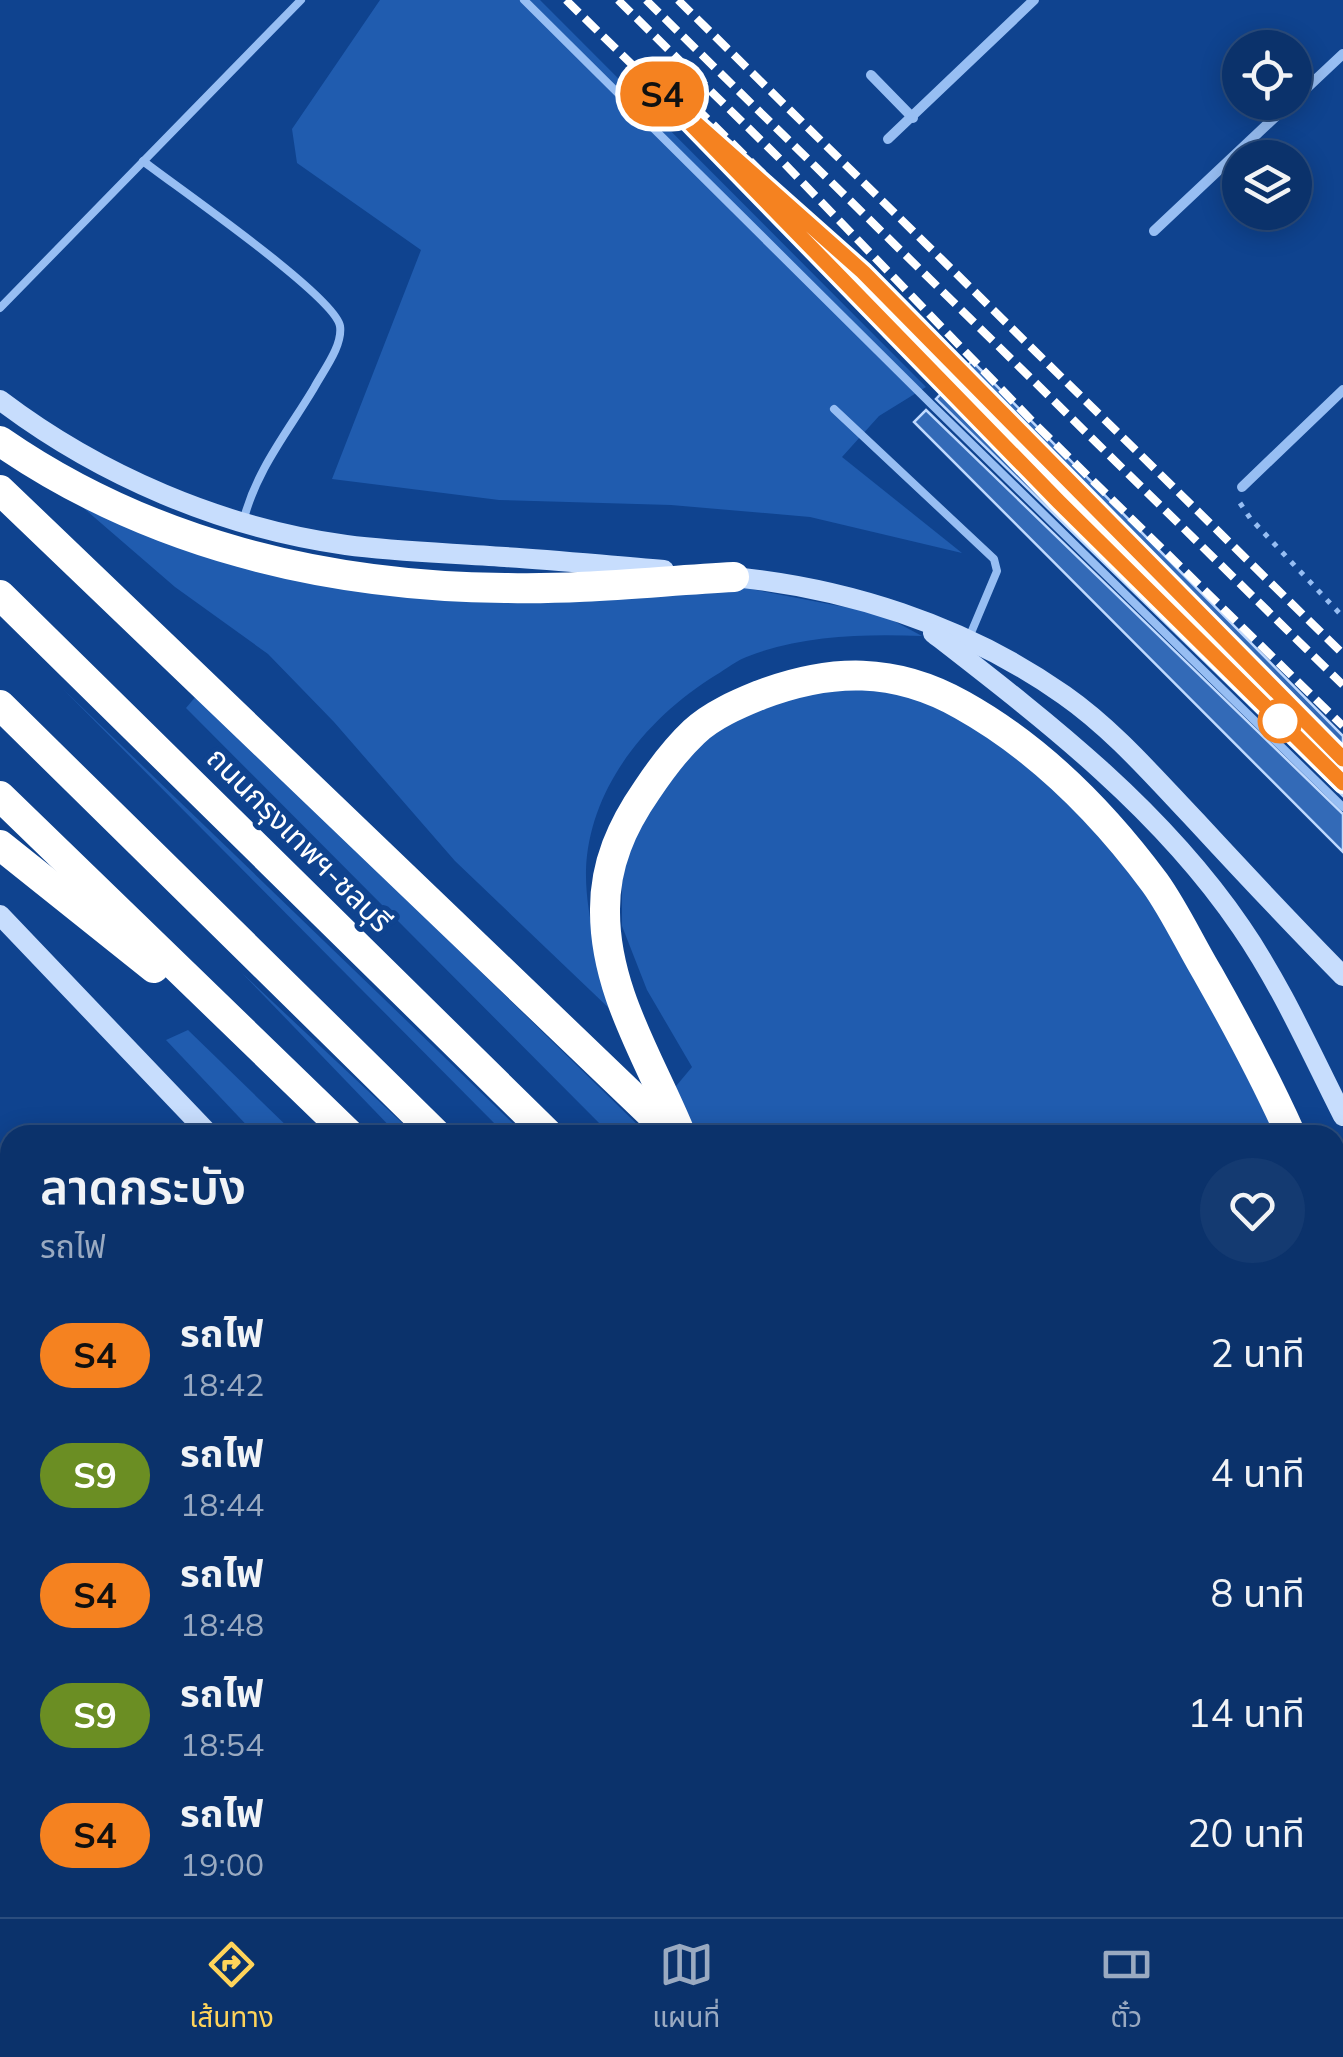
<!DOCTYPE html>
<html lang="th">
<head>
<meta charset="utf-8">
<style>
	:root { --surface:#0b326b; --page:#143a71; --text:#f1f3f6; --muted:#9aaac1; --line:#2b4d7e; --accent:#ffd45a }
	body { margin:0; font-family:Mulish,"Noto Sans Thai",sans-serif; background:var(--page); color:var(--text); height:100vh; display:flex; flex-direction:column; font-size:38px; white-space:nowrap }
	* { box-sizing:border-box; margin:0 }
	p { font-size:32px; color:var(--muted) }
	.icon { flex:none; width:55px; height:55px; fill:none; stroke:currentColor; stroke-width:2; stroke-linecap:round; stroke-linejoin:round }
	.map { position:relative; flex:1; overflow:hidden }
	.side { position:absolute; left:0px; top:1125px; width:1345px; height:792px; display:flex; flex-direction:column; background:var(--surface); border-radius:30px 30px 0 0; box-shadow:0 5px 25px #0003,0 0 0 2px var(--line) }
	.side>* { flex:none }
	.badge { padding:0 20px; border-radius:32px; font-size:35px; line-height:65px }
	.fabs { position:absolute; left:1222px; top:30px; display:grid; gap:20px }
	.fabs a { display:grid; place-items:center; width:90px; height:90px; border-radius:50%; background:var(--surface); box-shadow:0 5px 25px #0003,0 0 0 2px var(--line); font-size:50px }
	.map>.badge { position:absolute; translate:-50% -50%; box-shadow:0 0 0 5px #fff }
	.round { display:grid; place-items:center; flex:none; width:105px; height:105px; border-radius:52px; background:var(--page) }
	.headline { display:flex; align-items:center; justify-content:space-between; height:170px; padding:0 40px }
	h1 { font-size:48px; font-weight:600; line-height:75px }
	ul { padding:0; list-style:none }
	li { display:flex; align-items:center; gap:30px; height:120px; padding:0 40px }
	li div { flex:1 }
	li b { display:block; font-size:38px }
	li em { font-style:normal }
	li .badge { min-width:110px; font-weight:700; text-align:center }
	.tabs { display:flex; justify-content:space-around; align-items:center; height:140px; border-top:2px solid var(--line); background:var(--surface); font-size:28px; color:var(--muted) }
	.tabs a { display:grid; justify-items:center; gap:5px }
	.tabs .on { color:var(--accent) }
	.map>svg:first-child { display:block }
	.green { fill:#205caf }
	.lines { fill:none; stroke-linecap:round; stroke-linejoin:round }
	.stream { stroke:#88b8f7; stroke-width:8 }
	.building { fill:#336ab7; stroke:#bfd9fe; stroke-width:2.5 }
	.path { stroke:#97bef3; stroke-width:5; stroke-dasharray:5 8; stroke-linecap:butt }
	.service { stroke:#97bef3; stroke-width:8 }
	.minor { stroke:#97bef3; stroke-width:10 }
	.secondary { stroke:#c7ddfd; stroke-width:20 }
	.primary { stroke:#e4edff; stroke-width:25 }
	.motorway { stroke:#fff; stroke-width:30 }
	.rail { stroke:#fff; stroke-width:8; stroke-dasharray:18 8; stroke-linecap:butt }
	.motorway-bridge { stroke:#fff; stroke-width:30 }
	.line-casing { stroke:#fff; stroke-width:22 }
	.line { stroke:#f58220; stroke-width:15 }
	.stop-dot { fill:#fff; stroke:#f58220; stroke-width:5 }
	.labels { text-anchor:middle; stroke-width:10; stroke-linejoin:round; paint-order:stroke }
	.street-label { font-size:30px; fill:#fff; stroke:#0f438f }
</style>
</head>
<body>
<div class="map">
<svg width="1343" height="1917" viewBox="0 0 1343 1917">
	<rect width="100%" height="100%" fill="#0f438f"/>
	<!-- green -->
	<g class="green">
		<polygon points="380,0 540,0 926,387 879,416 842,457 962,553 810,517 671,505 499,500 332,479 421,250 297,163 292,129"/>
		<path d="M65,492L265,572L740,587L881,614L922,636C865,634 803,635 749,656C737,660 726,669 716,675C648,717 589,787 586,870C585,918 602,967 613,1012L455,861L334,722L268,654L175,587Z"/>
		<polygon points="839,684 938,701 1047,776 1167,918 1278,1135 611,1135 186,708 197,695 641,1128 692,1067 647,990 622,926 622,883 629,842 687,754 740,713"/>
		<polygon points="63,689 525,1135 506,1135"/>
		<polygon points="242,973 415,1135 398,1135"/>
		<polygon points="188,1030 296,1135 256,1135 166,1040"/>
		<polygon points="0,1498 10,1508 10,1570 0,1579"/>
		<polygon points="0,1589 10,1599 10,1908 608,1908 599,1917 0,1917"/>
		<polygon points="869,1908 923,1908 930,1917 874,1917"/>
		<polygon points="980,1908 1064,1908 1073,1917 984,1917"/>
	</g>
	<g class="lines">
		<!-- stream -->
		<g class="stream">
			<polyline points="0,1804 10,1814"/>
			<polyline points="98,1908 107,1917"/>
		</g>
	</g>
	<!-- building -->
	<g class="building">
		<polygon points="972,361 1343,736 1343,796 936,399"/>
		<polygon points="926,410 1343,814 1343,852 914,422"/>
	</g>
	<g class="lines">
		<!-- path -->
		<g class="path">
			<polyline points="1240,503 1250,518 1343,617"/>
			<polyline points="307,1917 316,1908"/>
			<polyline points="462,1917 472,1908"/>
		</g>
		<!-- service -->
		<g class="service">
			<polyline points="524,0 931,404 1343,807"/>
			<path d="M143,161C175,186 335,296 340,326C343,346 323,371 314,388C287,433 256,470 243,522"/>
			<polyline points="0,308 301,0"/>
			<polyline points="834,409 994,559 997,571 968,640"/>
			<polyline points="781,1917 781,1908"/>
		</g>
		<!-- minor -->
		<g class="minor">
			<polyline points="871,75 913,118"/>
			<polyline points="1295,99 1343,54"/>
			<polyline points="888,139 1034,0"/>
			<polyline points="1154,231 1291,102"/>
			<polyline points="1242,487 1343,390"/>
			<polyline points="0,1248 10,1258"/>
			<polyline points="0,1480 10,1491"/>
		</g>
		<!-- secondary -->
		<g class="secondary">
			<path d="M0,400C99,475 222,528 346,545C399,552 452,553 505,557C558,560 611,566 664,570"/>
			<path d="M722,576C843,586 965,625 1064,695C1114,730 1154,777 1196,821C1244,873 1293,925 1343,976"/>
			<path d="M933,633C1045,720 1160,808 1241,927C1281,985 1311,1053 1343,1116"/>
			<polyline points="0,915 210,1135"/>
			<polyline points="937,1908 943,1917"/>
		</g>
		<!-- primary -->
		<g class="primary">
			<polyline points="1335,1759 1343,1750"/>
			<polyline points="1335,1862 1343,1854"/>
			<polyline points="1195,1917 1204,1908"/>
			<polyline points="1279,1917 1288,1908"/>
		</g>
		<!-- motorway -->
		<g class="motorway">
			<path d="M0,441C149,544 325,586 505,588C581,590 658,581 734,577"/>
			<polyline points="0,490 673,1135"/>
			<polyline points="0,595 549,1135"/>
			<polyline points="0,705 437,1135"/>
			<polyline points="0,796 350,1135"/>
			<polyline points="0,845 154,968"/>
			<path d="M681,1135C651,1061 604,991 605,909C605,864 622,826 647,790C661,769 676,749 694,732C712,715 738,704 760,695C831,668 895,667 962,705C1039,748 1103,813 1155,883C1175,911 1190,944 1208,974C1238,1027 1266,1079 1291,1135"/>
			<polyline points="1335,1233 1343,1251"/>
			<polyline points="1335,1791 1343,1799"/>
			<polyline points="1135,1908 1145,1917"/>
			<polyline points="1237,1908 1247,1917"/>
		</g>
		<!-- rail -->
		<g class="rail">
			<polyline points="566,0 656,88 1059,502 1343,783"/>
			<polyline points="618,0 779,158 1034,423 1343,726"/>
			<polyline points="646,0 1343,685"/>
			<polyline points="678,0 1343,654"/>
			<polyline points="676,88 863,272 1343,759"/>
		</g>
		<!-- motorway-bridge -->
		<polyline class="motorway-bridge" points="1335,1905 1343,1913"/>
	</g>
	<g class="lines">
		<!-- line casing -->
		<g class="line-casing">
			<polyline id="line" points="1343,759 863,272 656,88 1059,502 1343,783"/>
		</g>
		<!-- line -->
		<use href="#line" class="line"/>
	</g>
	<!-- markers -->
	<circle class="stop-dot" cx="1280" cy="721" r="20"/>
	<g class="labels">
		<!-- street labels -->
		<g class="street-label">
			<text transform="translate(299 840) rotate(45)" y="10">ถนนกรุงเทพฯ-ชลบุรี</text>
		</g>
	</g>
</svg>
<div class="fabs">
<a><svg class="icon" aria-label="locate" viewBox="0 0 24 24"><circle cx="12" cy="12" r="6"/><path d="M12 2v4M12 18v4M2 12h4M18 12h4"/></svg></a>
<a><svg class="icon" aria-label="layers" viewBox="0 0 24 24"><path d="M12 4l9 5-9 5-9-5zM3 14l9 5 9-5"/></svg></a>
</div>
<b class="badge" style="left:662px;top:94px;background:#f58220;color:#111">S4</b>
<section class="side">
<div class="headline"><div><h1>ลาดกระบัง</h1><p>รถไฟ</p></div><a class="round"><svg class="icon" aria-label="heart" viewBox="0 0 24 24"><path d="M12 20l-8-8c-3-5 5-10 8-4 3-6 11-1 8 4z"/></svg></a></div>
<ul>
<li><span class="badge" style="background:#f58220;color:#111">S4</span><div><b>รถไฟ</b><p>18:42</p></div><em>2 นาที</em></li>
<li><span class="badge" style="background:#6b8e23;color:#fff">S9</span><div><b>รถไฟ</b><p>18:44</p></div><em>4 นาที</em></li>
<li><span class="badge" style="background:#f58220;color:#111">S4</span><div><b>รถไฟ</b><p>18:48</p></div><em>8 นาที</em></li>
<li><span class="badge" style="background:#6b8e23;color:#fff">S9</span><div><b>รถไฟ</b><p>18:54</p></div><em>14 นาที</em></li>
<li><span class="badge" style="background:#f58220;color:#111">S4</span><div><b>รถไฟ</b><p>19:00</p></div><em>20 นาที</em></li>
</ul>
</section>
</div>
<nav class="tabs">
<a class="on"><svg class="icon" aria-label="directions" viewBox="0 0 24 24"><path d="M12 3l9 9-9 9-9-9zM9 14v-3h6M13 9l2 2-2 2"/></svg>เส้นทาง</a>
<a><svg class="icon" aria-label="map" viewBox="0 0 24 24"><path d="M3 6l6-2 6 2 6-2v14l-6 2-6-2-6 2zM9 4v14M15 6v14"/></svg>แผนที่</a>
<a><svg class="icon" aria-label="tickets" viewBox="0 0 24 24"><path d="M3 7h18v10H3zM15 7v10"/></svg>ตั๋ว</a>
</nav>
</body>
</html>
